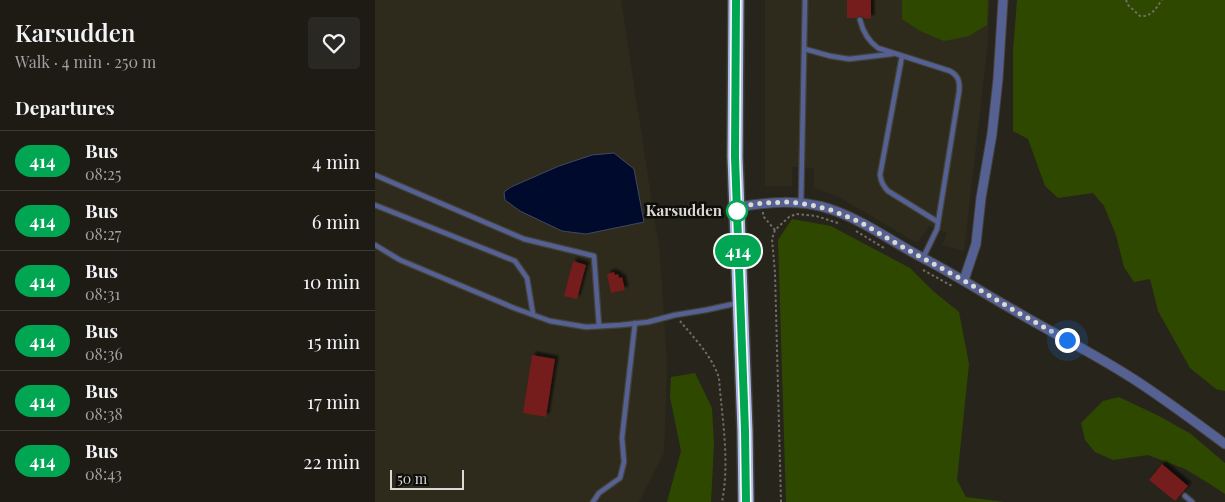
<!DOCTYPE html>
<html lang="en">
<head>
<meta charset="utf-8">
<style>
	:root { --surface:#1d1b14; --page:#2a2822; --text:#f1f3f6; --muted:#a0a1a0; --line:#3b3934 }
	body { margin:0; font-family:"Playfair Display",serif; background:var(--page); color:var(--text); height:100vh; display:flex; flex-direction:column; font-size:19px; white-space:nowrap }
	* { box-sizing:border-box; margin:0 }
	p { font-size:16px; color:var(--muted) }
	.icon { flex:none; width:28px; height:28px; fill:none; stroke:currentColor; stroke-width:2; stroke-linecap:round; stroke-linejoin:round }
	.map { position:relative; flex:1; overflow:hidden }
	.sheet { display:flex; flex-direction:column; background:var(--surface); width:375px }
	.sheet>* { flex:none }
	.badge { padding:0 10px; border-radius:16px; font-size:18px; line-height:32px }
	.scale { position:absolute; left:15px; bottom:12px; width:74px; box-sizing:border-box; padding-left:5px; border:2px solid #dad9d3; border-top:0; font-size:14px; line-height:18px; white-space:nowrap; color:#dad9d3; -webkit-text-stroke:4px #0e0d09; paint-order:stroke }
	.you { position:absolute; width:25px; height:25px; margin:-12px; border:4px solid #fff; border-radius:50%; background:#1a73e8; box-shadow:0 0 0 8px #1a73e833 }
	.map>.badge { position:absolute; translate:-50% -50%; box-shadow:0 0 0 2px #fff }
	h2 { padding:0 15px; font-size:19px; line-height:45px }
	.round { display:grid; place-items:center; flex:none; width:52px; height:52px; border-radius:5px; background:var(--page) }
	.headline { display:flex; align-items:center; justify-content:space-between; height:85px; padding:0 15px }
	h1 { font-size:24px; font-weight:600; line-height:38px }
	ul { padding:0; list-style:none }
	li { display:flex; align-items:center; gap:15px; height:60px; padding:0 15px; border-top:1px solid var(--line) }
	li div { flex:1 }
	li b { display:block; font-size:19px }
	li em { font-style:normal }
	li .badge { min-width:55px; font-weight:700; text-align:center }
	main { display:flex; flex:1; min-height:0 }
	.map>svg:first-child { display:block }
	.built { fill:#2f2b1c }
	.green { fill:#2e4800 }
	.water { fill:#000a2c; stroke:#41485e }
	.building { fill:#751a1c; filter:url(#shadow) }
	.lines { fill:none; stroke-linecap:round; stroke-linejoin:round }
	.lane-casing { stroke:#444138; stroke-width:7 }
	.street-casing { stroke:#444138; stroke-width:11 }
	.highway-casing { stroke:#444138; stroke-width:18 }
	.path { stroke:#6f6d65; stroke-width:2; stroke-dasharray:2.5 2.5; stroke-linecap:butt }
	.lane { stroke:#556093; stroke-width:4.5 }
	.street { stroke:#556093; stroke-width:9 }
	.highway { stroke:#adb9ec; stroke-width:15 }
	.line-casing { stroke:#fff; stroke-width:11 }
	.line { stroke:#00a651; stroke-width:8 }
	.walk { stroke:#dad9d3; stroke-width:5; stroke-dasharray:0 9 }
	.stop-dot { fill:#fff; stroke:#00a651; stroke-width:2.5 }
	.labels { text-anchor:middle; stroke-width:5; stroke-linejoin:round; paint-order:stroke }
	.stop-label { font-size:15px; font-weight:bold; fill:#dad9d3; stroke:#0e0d09; text-anchor:end }
</style>
</head>
<body>
<main>
<section class="sheet">
<div class="headline"><div><h1>Karsudden</h1><p>Walk · 4 min · 250 m</p></div><a class="round"><svg class="icon" aria-label="heart" viewBox="0 0 24 24"><path d="M12 20l-8-8c-3-5 5-10 8-4 3-6 11-1 8 4z"/></svg></a></div>
<h2>Departures</h2>
<ul>
<li><span class="badge" style="background:#00a651;color:#fff">414</span><div><b>Bus</b><p>08:25</p></div><em>4 min</em></li>
<li><span class="badge" style="background:#00a651;color:#fff">414</span><div><b>Bus</b><p>08:27</p></div><em>6 min</em></li>
<li><span class="badge" style="background:#00a651;color:#fff">414</span><div><b>Bus</b><p>08:31</p></div><em>10 min</em></li>
<li><span class="badge" style="background:#00a651;color:#fff">414</span><div><b>Bus</b><p>08:36</p></div><em>15 min</em></li>
<li><span class="badge" style="background:#00a651;color:#fff">414</span><div><b>Bus</b><p>08:38</p></div><em>17 min</em></li>
<li><span class="badge" style="background:#00a651;color:#fff">414</span><div><b>Bus</b><p>08:43</p></div><em>22 min</em></li>
</ul>
</section>
<div class="map">
<svg width="850" height="502" viewBox="0 0 850 502">
	<defs>
		<filter id="shadow"><feDropShadow dx="3.5" dy="-3.5" stdDeviation="1" flood-color="#0009"/></filter>
	</defs>
	<rect width="100%" height="100%" fill="#27241b"/>
	<!-- built -->
	<g class="built">
		<polygon points="0,0 246,0 285,255 292,364 289,453 264,502 0,502"/>
		<polygon points="390,0 615,0 612,50 589,251 567,245 572,233 554,226 542,243 462,196 439,188 439,168 417,167 417,186 390,186"/>
	</g>
	<!-- green -->
	<g class="green">
		<polygon points="527,0 613,0 612,25 594,36 569,41 545,31 527,19"/>
		<polygon points="642,0 850,0 850,391 841,389 815,368 783,311 775,279 759,282 749,267 741,235 729,206 718,193 683,198 670,186 653,139 638,131 638,51"/>
		<polygon points="417,219 456,226 535,268 558,291 584,312 594,364 582,480 591,497 630,502 411,502 403,240"/>
		<polygon points="320,373 337,408 339,445 336,502 292,502 306,451 295,397 296,377"/>
		<polygon points="744,397 784,416 816,434 850,463 850,494 838,486 810,469 773,455 738,460 720,452 710,440 706,423 728,401"/>
	</g>
	<!-- water -->
	<polygon class="water" points="239,153 259,169 269,222 211,234 187,231 145,211 130,200 129,192 136,187 184,166 217,155"/>
	<!-- building -->
	<g class="building">
		<polygon points="472,0 496,0 496,19 489,18 486,16 481,18 472,18"/>
		<polygon points="198,261 211,265 202,299 189,296"/>
		<polygon points="239,272 240,275 243,274 244,278 247,277 250,290 236,293 232,274"/>
		<polygon points="157,355 180,359 171,417 148,413"/>
		<polygon points="787,464 813,486 800,501 774,480"/>
	</g>
	<g class="lines">
		<!-- lane casing -->
		<g class="lane-casing">
			<g id="lane">
				<path d="M485,20C488,32 493,41 503,48L575,71C584,76 585,82 584,92L562,229L548,258"/>
				<polyline points="430,49 455,56 474,59 517,54"/>
				<path d="M527,56L505,175C506,182 508,186 513,191L563,222"/>
				<polyline points="0,175 149,239 219,256 224,326"/>
				<polyline points="426,203 430,0"/>
				<polyline points="0,205 140,261 152,278 158,314"/>
				<polyline points="0,245 25,260 139,308 175,321 211,327 246,325 273,322 300,315 331,310 363,303"/>
				<polyline points="810,496 817,502"/>
				<polyline points="218,502 224,493 245,478 249,462 247,438 260,323"/>
			</g>
		</g>
		<!-- street casing -->
		<g class="street-casing">
			<g id="street">
				<path d="M362,207C394,202 423,199 455,209C488,220 516,241 546,257C579,274 610,294 642,312C681,335 722,355 760,380C791,400 820,422 850,444"/>
				<polyline points="589,280 601,244 606,198 617,134 623,79 628,0"/>
			</g>
		</g>
		<!-- highway casing -->
		<g class="highway-casing">
			<polyline id="highway" points="361,0 360,157 370,431 371,502"/>
		</g>
		<!-- path -->
		<g class="path">
			<path d="M751,0L753,5L765,16C777,17 780,9 787,0"/>
			<polyline points="388,212 388,216 400,230"/>
			<polyline points="481,231 509,248"/>
			<polyline points="548,270 577,286"/>
			<path d="M305,321C319,338 337,356 344,378C347,419 355,461 347,502"/>
			<polyline points="406,502 400,273 397,239 400,230 414,217 421,214 441,216 463,223"/>
		</g>
		<!-- lane -->
		<use href="#lane" class="lane"/>
		<!-- street -->
		<use href="#street" class="street"/>
		<!-- highway -->
		<use href="#highway" class="highway"/>
	</g>
	<g class="lines">
		<!-- line casing -->
		<g class="line-casing">
			<polyline id="line" points="361,0 360,157 370,431 371,502"/>
		</g>
		<!-- line -->
		<use href="#line" class="line"/>
		<!-- walk -->
		<polyline class="walk" points="362,211 362,207 388,203 414,202 437,205 456,210 485,222 524,245 588,280 642,312 692,340"/>
	</g>
	<!-- markers -->
	<circle class="stop-dot" cx="362" cy="211" r="10"/>
	<g class="labels">
		<!-- stop labels -->
		<g class="stop-label">
			<text x="347" y="216">Karsudden</text>
		</g>
	</g>
</svg>
<div class="scale">50 m</div>
<div class="you" style="left:692px;top:340px"></div>
<b class="badge" style="left:363px;top:251px;background:#00a651;color:#fff">414</b>
</div>
</main>
</body>
</html>
